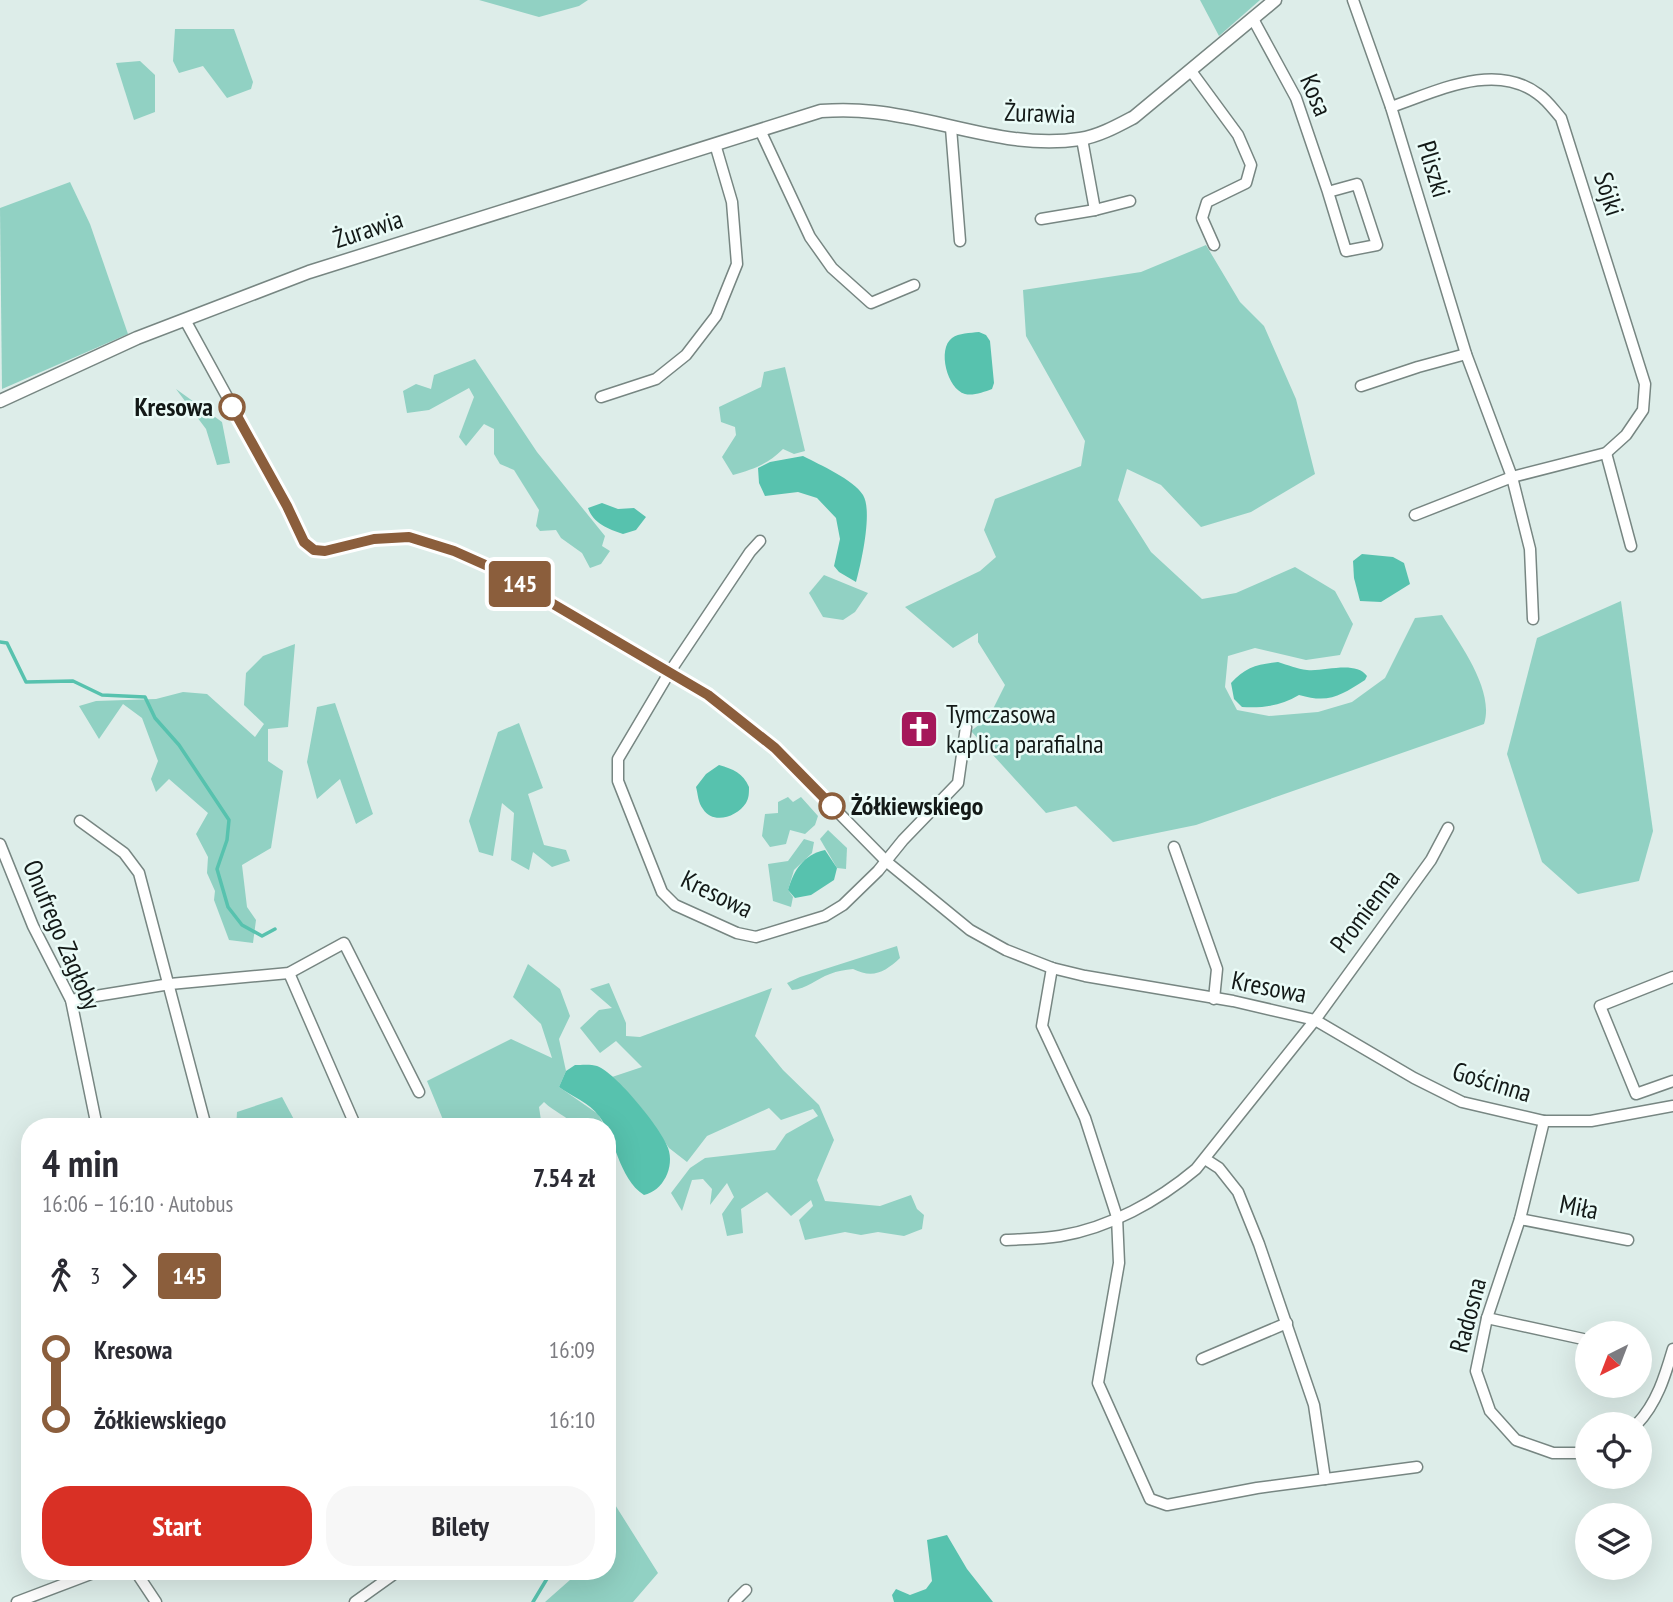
<!DOCTYPE html>
<html lang="pl">
<head>
<meta charset="utf-8">
<style>
	:root { --surface:#fff; --page:#f7f7f7; --text:#2b2b33; --muted:#7c7c81; --accent:#d93025 }
	body { margin:0; font-family:"PT Sans Narrow",sans-serif; background:var(--page); color:var(--text); height:100vh; display:flex; flex-direction:column; font-size:26px; white-space:nowrap }
	* { box-sizing:border-box; margin:0 }
	p { font-size:23px; color:var(--muted) }
	.icon { flex:none; width:38px; height:38px; fill:none; stroke:currentColor; stroke-width:2; stroke-linecap:round; stroke-linejoin:round }
	.map { position:relative; flex:1; overflow:hidden }
	.drawer { position:absolute; left:21px; top:1118px; width:595px; height:462px; display:flex; flex-direction:column; background:var(--surface); border-radius:28px; box-shadow:0 7px 28px #0002 }
	.drawer>* { flex:none }
	.badge { padding:0 14px; border-radius:5px; font-size:24px; line-height:46px }
	.needle { width:46px; rotate:222deg }
	.fabs { position:absolute; left:1575px; top:1321px; display:grid; gap:14px }
	.fabs a { display:grid; place-items:center; width:77px; height:77px; border-radius:50%; background:var(--surface); box-shadow:0 7px 28px #0002; font-size:35px }
	.map>.badge { position:absolute; translate:-50% -50%; box-shadow:0 0 0 4px #fff }
	.legs { display:flex; align-items:center; gap:10px; height:77px; padding:0 21px; font-size:23px }
	.legs p { margin-inline-start:auto }
	.headline { display:flex; align-items:center; justify-content:space-between; height:119px; padding:0 21px }
	h1 { font-size:38px; font-weight:800; line-height:52px }
	.button { display:flex; gap:14px; margin-top:auto; padding:14px 21px }
	.button a { flex:1; height:80px; border-radius:28px; background:var(--accent); color:#fff; font-size:28px; font-weight:800; line-height:80px; text-align:center }
	.button a+a { background:var(--page); color:var(--text) }
	ul { padding:0 21px; list-style:none }
	li { display:flex; align-items:center; gap:24px; height:70px; font-size:26px }
	li i { display:grid; place-items:center; width:10px; height:100%; margin:0 9px; background:currentColor }
	li i::after { content:''; width:18px; height:18px; margin:-9px; border:5px solid; border-radius:50%; background:var(--surface) }
	li p { margin-inline-start:auto }
	li:first-child i { background:linear-gradient(#0000 50%,currentColor 0) }
	li:last-child i { background:linear-gradient(currentColor 50%,#0000 0) }
	.map>svg:first-child { display:block }
	.green { fill:#91d1c3 }
	.water { fill:#57c2ae }
	.lines { fill:none; stroke-linecap:round; stroke-linejoin:round }
	.stream { stroke:#57c2ae; stroke-width:3.5 }
	.minor-casing { stroke:#778682; stroke-width:13 }
	.tertiary-casing { stroke:#778682; stroke-width:15 }
	.minor { stroke:#fff; stroke-width:10 }
	.tertiary { stroke:#fff; stroke-width:12 }
	.line-1-casing { stroke:#fff; stroke-width:16 }
	.line-1 { stroke:#8b5e3c; stroke-width:10 }
	.stop-1-dot { fill:#fff; stroke:#8b5e3c; stroke-width:3.5 }
	.labels { text-anchor:middle; stroke-width:5; stroke-linejoin:round; paint-order:stroke }
	.street-label { font-size:26px; fill:#131917; stroke:#eafbf7 }
	.stop-label { font-size:26px; font-weight:bold; fill:#131917; stroke:#eafbf7; text-anchor:end }
	.poi-label { font-size:26px; fill:#131917; stroke:#eafbf7; text-anchor:start }
</style>
</head>
<body>
<div class="map">
<svg width="1673" height="1602" viewBox="0 0 1673 1602">
	<rect width="100%" height="100%" fill="#ddede9"/>
	<!-- green -->
	<g class="green">
		<polygon points="479,0 588,0 579,6 539,17"/>
		<polygon points="1200,0 1260,0 1219,36"/>
		<polygon points="175,29 234,29 253,82 251,89 227,98 203,66 179,73 173,61"/>
		<polygon points="140,61 155,75 155,112 134,120 116,63"/>
		<polygon points="70,182 90,224 128,334 2,389 0,208"/>
		<path d="M1206,245L1240,302L1264,326L1296,399L1315,474L1251,512L1201,527L1161,485L1127,469L1118,500L1151,552L1202,599L1236,593L1295,567L1335,591L1353,624L1340,655L1306,660L1255,648L1228,656L1225,687L1237,710L1269,716L1318,712L1352,702L1385,678L1415,618L1442,615C1459,643 1495,690 1484,724L1459,733L1196,825L1113,842L1076,806L1046,813L971,731L989,717L1005,685L978,642V633L953,648L905,607L980,571L996,557L984,530L995,499L1081,466L1085,441L1026,336L1023,290L1141,272Z"/>
		<polygon points="475,359 537,452 605,536 602,546 610,551 601,564 590,568 582,553 561,538 556,530 540,531 536,526 539,510 514,470 500,464 494,454 494,429 484,424 466,446 459,437 474,397 469,388 429,410 407,413 403,391 416,384 431,389 434,375"/>
		<path d="M785,367L805,451L794,454L783,449C768,464 754,469 733,475L722,457L736,435L735,427L721,422L719,407L761,387L764,372Z"/>
		<polygon points="176,389 222,422 230,463 217,465 206,429"/>
		<polygon points="824,575 868,593 855,612 843,620 823,617 809,593"/>
		<polygon points="1621,601 1653,831 1639,881 1578,894 1542,862 1507,754 1537,638"/>
		<polygon points="295,644 288,727 268,729 268,761 283,771 271,848 242,865 247,907 256,920 253,943 229,940 214,900 215,891 207,873 208,857 196,834 208,813 169,779 156,792 151,779 158,761 142,718 123,704 99,739 79,706 96,701 156,699 183,692 207,694 255,737 264,724 244,705 246,673 263,656"/>
		<polygon points="335,703 373,814 356,824 340,779 317,799 307,762 317,707"/>
		<polygon points="519,723 543,788 528,794 544,845 566,850 570,861 552,867 533,852 529,870 511,860 514,813 502,803 493,856 479,852 469,821 498,732"/>
		<polygon points="788,797 793,802 801,797 818,816 815,825 805,834 790,830 786,844 770,847 762,836 765,814 778,813 778,802"/>
		<polygon points="828,830 847,848 846,869 837,868 820,839"/>
		<polygon points="804,839 814,842 812,853 794,870 788,890 793,897 791,907 773,901 768,864 788,861"/>
		<path d="M897,946L900,958C885,972 873,979 853,969C845,970 837,971 830,974C816,979 807,989 792,990L787,983L800,977Z"/>
		<path d="M528,964L560,989L570,1016L559,1039L566,1071L559,1087L598,1114L605,1127H575C567,1115 555,1113 544,1102L539,1107L542,1127H446L427,1081L511,1039L552,1058L541,1024L513,997Z"/>
		<polygon points="609,983 626,1023 626,1036 640,1037 772,988 755,1036 783,1070 819,1105 834,1140 817,1180 825,1201 880,1206 911,1195 917,1209 924,1215 922,1229 904,1236 878,1232 861,1235 845,1232 805,1240 799,1220 813,1206 811,1200 791,1216 767,1192 741,1209 743,1233 727,1236 722,1214 734,1197 727,1183 710,1205 712,1189 703,1179 692,1180 682,1211 671,1193 690,1168 705,1158 775,1150 786,1134 818,1116 813,1109 781,1120 769,1108 707,1136 687,1162 669,1148 642,1109 612,1077 642,1067 616,1041 600,1053 580,1028 599,1010 612,1008 590,989"/>
		<polygon points="282,1097 298,1127 236,1127 237,1112"/>
		<polygon points="607,1492 658,1573 633,1602 545,1602 579,1572 607,1572"/>
	</g>
	<!-- water -->
	<g class="water">
		<path d="M979,332L986,335L990,341L994,383L992,389C984,392 973,396 965,394C947,389 937,349 952,338C959,333 970,333 979,332Z"/>
		<path d="M803,456C820,465 853,479 863,495C873,511 861,564 856,582L839,572L834,566L840,539L836,518L817,498L798,492L765,496L759,483L758,468L770,462Z"/>
		<path d="M602,503L618,509L634,508L646,517L636,530L623,534C608,529 593,523 588,508Z"/>
		<polygon points="1362,554 1393,557 1404,563 1410,584 1381,602 1360,601 1354,578 1353,561"/>
		<path d="M1278,662C1288,665 1297,669 1307,670C1324,672 1355,660 1367,676L1365,680C1341,695 1330,704 1299,695C1280,706 1264,708 1242,707L1234,699L1231,683C1245,667 1258,664 1278,662Z"/>
		<path d="M719,765C733,769 743,773 749,787C749,793 749,798 746,803C737,817 713,825 703,809C698,803 698,794 696,787L706,774Z"/>
		<path d="M825,850L837,868L834,880L811,895L795,898L788,890C794,870 803,855 825,850Z"/>
		<path d="M575,1065C581,1065 591,1064 597,1066C615,1072 662,1129 668,1148C675,1167 663,1191 644,1195C618,1178 616,1138 599,1116C590,1103 571,1096 559,1087L566,1071Z"/>
		<polygon points="947,1535 967,1569 993,1602 894,1602 892,1595 896,1589 910,1595 926,1589 932,1581 927,1540"/>
	</g>
	<g class="lines">
		<!-- stream -->
		<g class="stream">
			<polyline points="0,642 7,643 26,682 73,681 102,695 145,697 155,718 179,745 229,820 227,840 217,869 228,907 242,925 262,936 275,929"/>
			<polyline points="533,1602 551,1572"/>
		</g>
		<!-- minor casing -->
		<g class="minor-casing">
			<g id="minor">
				<polyline points="1353,0 1391,107 1466,354 1512,477 1530,549 1533,619"/>
				<polyline points="1253,19 1296,98 1328,192 1346,251 1377,245 1357,184 1328,192"/>
				<polyline points="1191,71 1238,135 1251,165 1246,183 1207,202 1202,218 1214,245"/>
				<path d="M1391,107C1436,92 1494,61 1538,94C1547,100 1554,110 1561,118L1645,384L1643,410L1626,435L1606,453L1512,477L1415,515"/>
				<polyline points="951,128 960,241"/>
				<polyline points="760,130 810,237 832,268 871,303 914,285"/>
				<polyline points="1082,139 1095,210"/>
				<polyline points="1041,219 1095,210 1130,201"/>
				<polyline points="185,320 287,506 304,542 314,550 325,551 374,539 409,537 454,551 490,567 542,596 708,695 741,720 775,748 887,862 970,930 1006,950 1052,968 1085,976 1233,1001 1315,1020 1414,1078 1462,1102 1544,1121 1591,1121 1673,1106"/>
				<polyline points="1361,386 1418,367 1466,354"/>
				<polyline points="601,397 656,379 686,355 716,316 737,264 732,202 715,144"/>
				<polyline points="1606,453 1631,546"/>
				<polyline points="760,541 750,552 669,673 618,759 618,781 662,892 675,905 737,933 756,937 825,916 843,905 878,871 903,840 958,783 966,727"/>
				<polyline points="80,821 124,853 139,873 206,1127"/>
				<polyline points="0,844 33,926 71,1000 97,1127"/>
				<polyline points="1174,847 1217,969 1214,999"/>
				<polyline points="1052,968 1042,1026 1085,1118 1117,1217 1119,1263 1098,1383 1150,1499 1167,1505 1257,1488 1417,1467"/>
				<polyline points="289,973 356,1127"/>
				<polyline points="1673,977 1600,1006 1636,1094 1673,1081"/>
				<polyline points="71,1000 170,984 289,973 344,943 419,1092"/>
				<polyline points="1544,1121 1520,1219 1487,1318 1476,1371 1490,1411 1516,1440 1553,1453 1587,1453"/>
				<polyline points="1205,1159 1219,1168 1238,1192 1259,1244 1314,1405 1325,1479"/>
				<polyline points="1520,1219 1628,1240"/>
				<path d="M1006,1240C1024,1239 1042,1239 1060,1236C1109,1228 1158,1201 1196,1169L1315,1020L1431,860L1448,828"/>
				<polyline points="1487,1318 1583,1339"/>
				<polyline points="1202,1359 1287,1323"/>
				<path d="M1637,1424C1657,1403 1665,1376 1673,1349"/>
				<polyline points="136,1572 156,1602"/>
				<polyline points="17,1602 96,1572"/>
				<polyline points="355,1602 397,1572"/>
				<polyline points="734,1602 746,1590"/>
			</g>
		</g>
		<!-- tertiary casing -->
		<g class="tertiary-casing">
			<path id="tertiary" d="M0,401L137,338L309,272L821,111C839,110 857,110 874,112C943,119 1010,150 1080,139C1099,136 1117,126 1134,117L1275,0"/>
		</g>
		<!-- minor -->
		<use href="#minor" class="minor"/>
		<!-- tertiary -->
		<use href="#tertiary" class="tertiary"/>
	</g>
	<g class="lines">
		<!-- line-1 casing -->
		<g class="line-1-casing">
			<polyline id="line-1" points="232,407 287,506 304,542 314,550 325,551 374,539 409,537 454,551 490,567 708,695 775,748 832,806"/>
		</g>
		<!-- line-1 -->
		<use href="#line-1" class="line-1"/>
	</g>
	<!-- icons -->
	<defs>
		<g id="church-square" transform="scale(2.0125)"><rect x="-9" y="-9" width="18" height="18" rx="4" fill="#a5175a" stroke="#eafbf7"/><path d="M-1.2-6h2.4v3.5h3.3v2.4h-3.3V6h-2.4V-.1h-3.3v-2.4h3.3Z" fill="#fff"/></g>
	</defs>
	<g fill-rule="evenodd">
		<use href="#church-square" x="919" y="729"/>
	</g>
	<!-- markers -->
	<g class="stop-1-dot">
		<circle cx="232" cy="407" r="12"/>
		<circle cx="832" cy="806" r="12"/>
	</g>
	<g class="labels">
		<!-- street labels -->
		<g class="street-label">
			<text transform="translate(1316 95) rotate(67)" y="9">Kosa</text>
			<text transform="translate(1040 113) rotate(2)" y="9">Żurawia</text>
			<text transform="translate(1434 169) rotate(73)" y="9">Pliszki</text>
			<text transform="translate(1609 194) rotate(72)" y="9">Sójki</text>
			<text transform="translate(368 229) rotate(-18)" y="9">Żurawia</text>
			<text transform="translate(717 894) rotate(26)" y="9">Kresowa</text>
			<text transform="translate(1365 911) rotate(-53)" y="9">Promienna</text>
			<text transform="translate(62 935) rotate(67)" y="9">Onufrego Zagłoby</text>
			<text transform="translate(1269 987) rotate(11)" y="9">Kresowa</text>
			<text transform="translate(1492 1082) rotate(17)" y="9">Gościnna</text>
			<text transform="translate(1579 1207) rotate(11)" y="9">Miła</text>
			<text transform="translate(1468 1315) rotate(-75)" y="9">Radosna</text>
		</g>
		<!-- stop labels -->
		<g class="stop-label">
			<text x="213" y="416">Kresowa</text>
			<text x="851" y="815" text-anchor="start">Żółkiewskiego</text>
		</g>
		<!-- poi labels -->
		<g class="poi-label">
			<text x="946" y="723">Tymczasowa<tspan x="946" dy="30">kaplica parafialna</tspan></text>
		</g>
	</g>
</svg>
<div class="fabs">
<a><svg class="needle" viewBox="-14 -14 28 28"><path d="M0-13l5 13h-10z" fill="#e53935"/><path d="M0 13l5-13h-10z" fill="#7c7c81"/></svg></a>
<a><svg class="icon" aria-label="locate" viewBox="0 0 24 24"><circle cx="12" cy="12" r="6"/><path d="M12 2v4M12 18v4M2 12h4M18 12h4"/></svg></a>
<a><svg class="icon" aria-label="layers" viewBox="0 0 24 24"><path d="M12 4l9 5-9 5-9-5zM3 14l9 5 9-5"/></svg></a>
</div>
<b class="badge" style="left:520px;top:584px;background:#8b5e3c;color:#fff">145</b>
<section class="drawer">
<div class="headline"><div><h1>4 min</h1><p>16:06 – 16:10 · Autobus</p></div><b>7.54 zł</b></div>
<div class="legs"><svg class="icon" aria-label="walk" viewBox="0 0 24 24"><circle cx="13" cy="4" r="2"/><path d="M13 8l-2 6 4 7M11 14l-3 7M7 12l3-4h3l4 4"/></svg>3<svg class="icon" aria-label="forward" viewBox="0 0 24 24"><path d="M9 5l7 7-7 7"/></svg><b class="badge" style="background:#8b5e3c;color:#fff">145</b></div>
<ul>
<li><i style="color:#8b5e3c"></i><b>Kresowa</b><p>16:09</p></li>
<li><i style="color:#8b5e3c"></i><b>Żółkiewskiego</b><p>16:10</p></li>
</ul>
<div class="button"><a>Start</a><a>Bilety</a></div>
</section>
</div>
</body>
</html>
